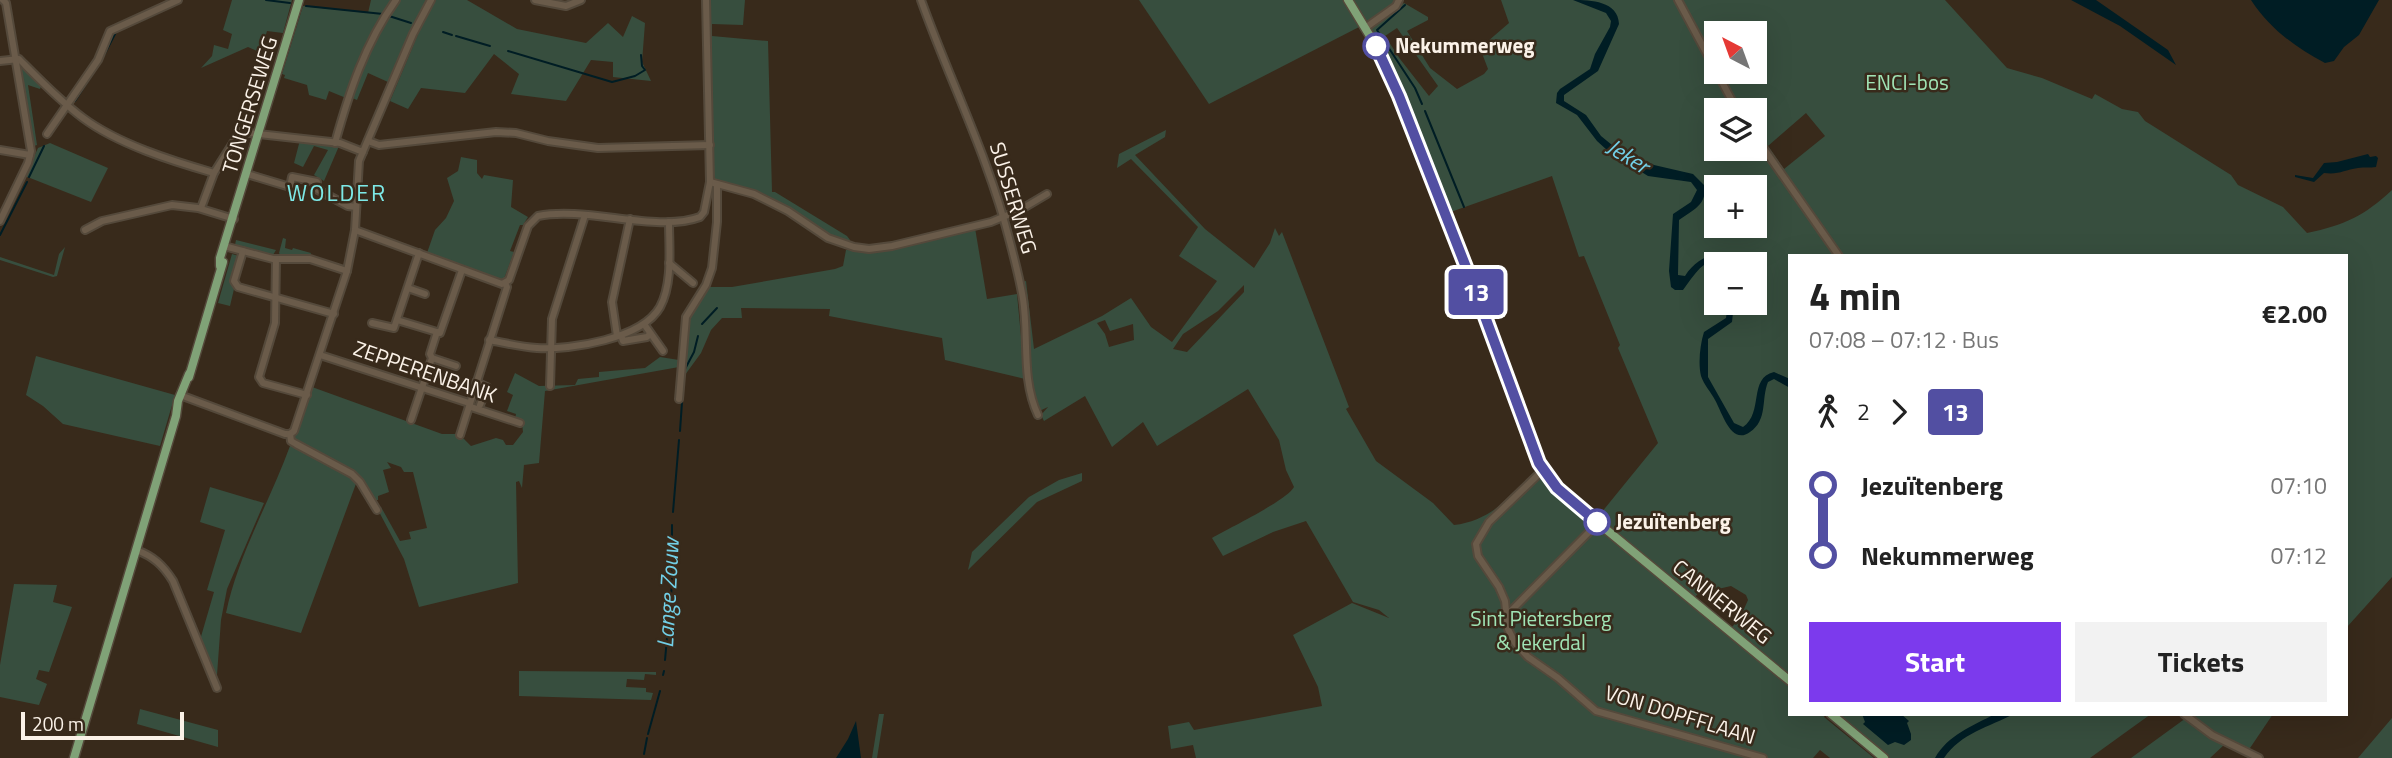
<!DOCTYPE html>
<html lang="en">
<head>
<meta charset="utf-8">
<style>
	:root { --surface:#fff; --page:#f2f2f2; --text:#222; --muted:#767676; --accent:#7c3aed }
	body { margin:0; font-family:"Titillium Web",sans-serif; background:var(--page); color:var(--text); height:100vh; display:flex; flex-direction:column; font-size:26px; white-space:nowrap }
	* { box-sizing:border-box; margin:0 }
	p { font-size:23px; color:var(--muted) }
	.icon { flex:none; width:38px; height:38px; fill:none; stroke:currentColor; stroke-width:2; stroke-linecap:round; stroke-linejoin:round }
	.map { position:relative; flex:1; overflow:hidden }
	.drawer { position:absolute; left:1788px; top:254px; width:560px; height:462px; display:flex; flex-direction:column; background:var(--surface); border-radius:0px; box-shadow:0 7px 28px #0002 }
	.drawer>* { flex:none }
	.badge { padding:0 14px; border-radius:5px; font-size:24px; line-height:46px }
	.needle { width:46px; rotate:319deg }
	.controls { position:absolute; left:1704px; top:21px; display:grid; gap:14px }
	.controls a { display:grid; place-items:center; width:63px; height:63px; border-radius:0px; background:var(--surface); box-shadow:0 7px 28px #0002; font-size:35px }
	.scale { position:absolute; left:21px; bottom:18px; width:163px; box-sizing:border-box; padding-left:7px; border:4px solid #fbf2e8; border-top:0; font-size:19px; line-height:24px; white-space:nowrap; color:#fbf2e8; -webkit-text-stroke:5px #382a1b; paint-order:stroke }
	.map>.badge { position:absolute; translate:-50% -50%; box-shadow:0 0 0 4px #fff }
	.legs { display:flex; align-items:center; gap:10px; height:77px; padding:0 21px; font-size:23px }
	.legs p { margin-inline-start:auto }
	.summary { display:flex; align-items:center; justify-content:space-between; height:119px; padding:0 21px }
	h1 { font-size:38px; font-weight:700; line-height:52px }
	.button { display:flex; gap:14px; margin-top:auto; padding:14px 21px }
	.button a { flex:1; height:80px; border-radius:0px; background:var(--accent); color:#fff; font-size:28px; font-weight:700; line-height:80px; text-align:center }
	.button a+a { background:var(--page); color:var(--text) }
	ul { padding:0 21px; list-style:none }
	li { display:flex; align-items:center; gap:24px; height:70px; font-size:26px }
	li i { display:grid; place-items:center; width:10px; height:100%; margin:0 9px; background:currentColor }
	li i::after { content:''; width:18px; height:18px; margin:-9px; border:5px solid; border-radius:50%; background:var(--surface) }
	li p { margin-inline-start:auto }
	li:first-child i { background:linear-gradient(#0000 50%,currentColor 0) }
	li:last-child i { background:linear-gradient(currentColor 50%,#0000 0) }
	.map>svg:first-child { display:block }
	.green { fill:#374e3e; fill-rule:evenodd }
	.water { fill:#001d24 }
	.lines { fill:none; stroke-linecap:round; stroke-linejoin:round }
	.stream { stroke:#001d24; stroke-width:2 }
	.minor-casing { stroke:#54493b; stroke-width:10 }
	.major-casing { stroke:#54493b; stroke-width:11 }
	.minor { stroke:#6a5b4a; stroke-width:6 }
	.major { stroke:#80a277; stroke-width:8 }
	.line-1-casing { stroke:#fff; stroke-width:16 }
	.line-1 { stroke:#524fa2; stroke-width:10 }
	.stop-1-dot { fill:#fff; stroke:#524fa2; stroke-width:3.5 }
	.labels { text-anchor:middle; stroke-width:5; stroke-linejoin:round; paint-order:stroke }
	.stop-label { font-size:21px; font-weight:bold; fill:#fbf2e8; stroke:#382a1b; text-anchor:start }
	.park-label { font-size:21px; fill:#a0e4b5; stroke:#382a1b }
	.street-label { font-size:21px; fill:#fbf2e8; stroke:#382a1b }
	.water-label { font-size:23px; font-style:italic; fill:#72cfe6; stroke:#382a1b }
	.neighbourhood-label { font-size:23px; letter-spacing:2px; fill:#7de9e7; stroke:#382a1b }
</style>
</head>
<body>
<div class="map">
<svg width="2392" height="758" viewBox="0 0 2392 758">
	<rect width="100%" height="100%" fill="#382a1b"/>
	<!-- green -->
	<g class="green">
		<polygon points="232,0 292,0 283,33 267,31 262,48 257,51 248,47 201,68 212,56 214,45 228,49 232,34 223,30"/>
		<path d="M371,0H393C373,31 359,63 346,98L329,91L326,100L309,95L307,85L284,78L285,75L282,74L303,6L368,13Z"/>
		<polygon points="398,0 426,0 388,82 368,73 357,100 350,97 372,41"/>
		<polygon points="436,0 467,0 517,29 586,43 608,23 623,37 632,16 645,23 642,62 651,81 613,77 613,62 591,60 566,101 511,94 519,74 494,54 465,93 421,88 408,109 390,101 421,27"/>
		<path d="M707,0H745L743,25L712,24V36L768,41L772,192H775L847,236L850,240L849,243C818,232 796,210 768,196C750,187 732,185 715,179L712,167Z"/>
		<polygon points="1139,0 1344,0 1361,26 1209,104"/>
		<polygon points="1351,0 1395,0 1393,5 1370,23 1363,18"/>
		<path d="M1501,0H1945L2007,68L2042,78L2092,99L2095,94L2122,109L2138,112L2145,121L2231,175L2238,185L2283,207L2307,233C2345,225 2364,216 2392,190V577L2347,627V256H1790V714H2151L2090,758H1877L1825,715L1824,717L1874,758H1830L1820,750L1813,758H1196L1193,745L1171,749L1168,726L1189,722L1194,730L1322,706L1318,687L1293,635L1352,603L1389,618L1379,610L1353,602L1306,521L1273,532L1223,556L1212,538C1229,528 1286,501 1294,487L1286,470L1279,440L1248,389L1157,446L1143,422L1112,447L1085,396L1044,421L1041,415L1048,407L1037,412L1032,398L1021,282L1026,281L1034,349L1102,316L1131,298L1151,327L1172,342L1217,281L1179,256L1198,227L1131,159L1117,168L1119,154L1166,130L1165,137L1135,155L1205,229L1254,268L1270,243L1275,228L1279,236L1282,232L1349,407L1346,409L1376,461L1433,503L1454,525C1493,521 1517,490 1543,465L1563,489L1597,518L1658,443L1618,348L1620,345L1584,256L1579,257L1552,176L1448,213C1424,151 1404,87 1370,30L1404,3L1428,17V20L1407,31L1430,68L1457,89L1484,74L1488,69L1480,48L1509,23ZM1397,28L1438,86L1429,96L1400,59L1385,36ZM1717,33H1755V72H1717ZM1717,110H1755V149H1717ZM1806,113L1825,136L1784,169L1768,146ZM1717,187H1755V226H1717ZM1717,264H1755V303H1717ZM1244,285V292L1187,352L1173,349L1183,334L1218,311ZM1105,320L1110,331L1133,324L1134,340L1109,347L1105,334L1097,323ZM1705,586L1718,589L1731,586L1746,595L1748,600L1740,618L1732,627L1695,597Z"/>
		<polygon points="23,66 42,84 40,89 28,85 37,145 31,147 19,67"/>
		<polygon points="300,140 339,146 324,181 314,175 328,150 314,146 303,167 294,163"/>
		<polygon points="50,143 108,168 91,202 25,176 38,148"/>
		<polygon points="461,157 477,160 477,173 482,179 484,175 513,180 511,207 528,217 523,225 520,225 510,251 514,252 504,279 499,280 427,253 435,230 446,218 454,201 447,178 458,171"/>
		<polygon points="975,228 987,299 1017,294 1025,379 945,360 942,338 829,316 830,309 741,308 742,318 722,318 711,330 701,353 682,379 688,320 707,287 732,287 835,269 843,266 846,250 879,251"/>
		<polygon points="283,238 286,239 285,248 292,250 293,248 311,253 310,256 281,256 279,253"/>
		<polygon points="236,240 276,250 273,255 235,245"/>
		<polygon points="65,247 57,276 53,277 0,260 0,257 54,275 59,254"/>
		<polygon points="232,254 239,256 232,281 234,289 230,306 218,303"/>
		<polygon points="36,356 175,395 160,446 63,424 43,406 26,395"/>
		<polygon points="660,357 679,360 679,367 545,391 539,463 524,465 522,488 519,481 516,482 518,583 419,607 404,559 377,508 381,507 400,541 411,539 409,532 427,528 413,472 404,472 401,467 387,462 391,468 383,470 389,492 378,496 378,500 374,500 358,478 293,438 312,387 442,434 459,434 459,437 464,439 471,446 496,438 503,440 506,445 513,445 523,432 522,423 515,419 516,414 507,411 513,395 507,392 515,373 539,386 575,385 578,379 599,377 599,372 645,368"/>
		<path d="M294,445L348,474L357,481L301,633L226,613C238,555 270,501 290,446Z"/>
		<polygon points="1082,473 1082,481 1037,502 968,570 972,552 1029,497 1059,480"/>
		<polygon points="210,487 264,503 227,589 221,620 217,675 215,676 200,640 214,592 207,590 225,530 200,522"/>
		<polygon points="14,584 57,585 53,602 72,607 49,672 39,670 36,679 47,684 39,705 0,697 0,665"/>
		<polygon points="519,671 656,672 656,675 645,674 644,680 627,679 626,687 646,688 646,692 653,693 651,700 519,696"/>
		<polygon points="140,709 218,730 218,747 137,724"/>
		<polygon points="879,714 884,714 877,758 872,758"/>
		<polygon points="2190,714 2273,714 2248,751 2218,736"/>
		<polygon points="2186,718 2204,733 2225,744 2210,758 2131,758"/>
		<polygon points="2392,718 2392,758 2358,758"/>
	</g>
	<!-- water -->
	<g class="water">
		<path d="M1573,0C1591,0 1618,1 1619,24L1598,71L1564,95V101L1586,115L1601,136L1612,145L1654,165L1693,174L1704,185C1708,205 1692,210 1679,220L1678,275L1685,276C1698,255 1720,250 1744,254L1750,264C1743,264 1741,262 1734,261C1703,256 1699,269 1683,290H1675L1671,287L1669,271L1673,214L1691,202L1697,190L1691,182L1648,176L1608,151L1597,141L1577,115L1556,103L1557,93L1560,89L1590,69L1595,54L1610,27L1611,21L1606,13Z"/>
		<polygon points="2071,0 2096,0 2168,50 2176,65 2120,26"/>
		<path d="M2251,0H2379L2359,35L2344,47L2334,61L2325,63C2295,47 2270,29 2251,0Z"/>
		<path d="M2368,154L2370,157L2376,156L2378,158L2376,167C2370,168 2364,167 2358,168C2344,170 2339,175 2324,173L2314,182L2295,177V175L2313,178L2324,163L2337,162Z"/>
		<path d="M1728,303H1734L1732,322L1708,339V377L1734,423L1743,427C1764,413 1748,378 1774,372L1790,379V388L1774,379L1768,382C1761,399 1768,420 1750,432C1731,446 1722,412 1715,400C1711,392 1704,385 1701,376C1698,363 1700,345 1704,332L1726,318Z"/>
		<polygon points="1862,714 1901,714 1909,721 1907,723 1911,734 1911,740 1904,745 1895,742 1888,745 1863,724 1865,722"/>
		<path d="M1995,714H2014C1989,727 1961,733 1944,758H1935C1948,735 1972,726 1995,714Z"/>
		<polygon points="856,721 861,758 836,758 848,739"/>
	</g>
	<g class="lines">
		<!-- stream -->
		<g class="stream">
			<polyline points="266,0 290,3"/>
			<polyline points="1405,5 1377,30 1415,88 1422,104"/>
			<polyline points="306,6 383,14"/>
			<polyline points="389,16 411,23"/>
			<polyline points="140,21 158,13"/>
			<polyline points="443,32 452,35"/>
			<polyline points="456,36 490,46"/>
			<polyline points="508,51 612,82 635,76 645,70 642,66 641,55"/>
			<polyline points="75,101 101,61 116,32"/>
			<polyline points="1425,111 1464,207"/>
			<polyline points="29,177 44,146"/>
			<polyline points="0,235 27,182"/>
			<polyline points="702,324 717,308"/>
			<polyline points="685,369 694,352 698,336"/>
			<polyline points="680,431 682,402"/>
			<polyline points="673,512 679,440"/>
			<polyline points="665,660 672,584 672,525"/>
			<polyline points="663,675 664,671"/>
			<polyline points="648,734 660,691"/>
			<polyline points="644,754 647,738"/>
		</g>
		<!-- minor casing -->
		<g class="minor-casing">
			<g id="minor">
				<polyline points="535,0 566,6 581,0"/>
				<path d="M921,0C950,81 989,158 1010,242C1015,261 1020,280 1023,299C1029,338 1021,379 1038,415"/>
				<polyline points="1678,0 1737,110"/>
				<polyline points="1365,28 1396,6 1399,0"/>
				<path d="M0,61L19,59C39,79 60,101 83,118C118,144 172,161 214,173"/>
				<polyline points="47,134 98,60 110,31 178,0"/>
				<polyline points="1755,136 1839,256"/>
				<polyline points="368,141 379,145 496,132 516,133 548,141 598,148 710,145"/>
				<path d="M335,143C349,93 365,43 396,0"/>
				<polyline points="0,150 30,155"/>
				<polyline points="247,174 290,187 292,177 317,182"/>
				<polyline points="710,182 754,194 788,211 828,238 854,247 869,249 892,246 991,222 1020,210 1047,194"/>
				<polyline points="318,190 348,206 356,207"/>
				<polyline points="201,208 214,173 240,132 340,143 363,152"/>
				<polyline points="0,221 28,163 31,151 6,3 3,0"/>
				<polyline points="85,230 102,221 172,205 198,208 234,219"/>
				<path d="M355,230L502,284L509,280L528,226L538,216C586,206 657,233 700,217L704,212L710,182L706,0"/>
				<polyline points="224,246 273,259 310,259 347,271"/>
				<polyline points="243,251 234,281 238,287 334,314"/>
				<polyline points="276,259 275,323 259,377 263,383 307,395"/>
				<polyline points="669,263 693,283"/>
				<polyline points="408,288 425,294"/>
				<polyline points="397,320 437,332"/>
				<polyline points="372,323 394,328 419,253"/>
				<polyline points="644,324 663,351"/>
				<polyline points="621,335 623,341 647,337 650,334"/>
				<polyline points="617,336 612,302 630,219"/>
				<path d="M489,340C505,343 521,347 537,348C571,350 642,339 660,307C673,283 669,248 669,222"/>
				<polyline points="320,355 469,403 471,407 520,423"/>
				<polyline points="432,358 456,366"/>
				<polyline points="476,382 487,387 480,405"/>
				<polyline points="550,386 552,319 585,215"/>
				<polyline points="180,395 285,434 290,434"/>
				<polyline points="679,399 686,317 706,285 712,268 717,222 717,185"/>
				<polyline points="411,420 432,358 430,354 437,332 440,333 462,270"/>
				<polyline points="290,434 294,431 347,271 355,230 359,161 413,34 431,0"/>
				<polyline points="290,434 291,441 296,444 352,474 360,482 377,510"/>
				<polyline points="460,435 507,287 505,283"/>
				<polyline points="1543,470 1489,522 1476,544 1478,556 1499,587 1505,601 1508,629 1515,643 1528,657 1558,678 1596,711 1763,758"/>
				<path d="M136,550C153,556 163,565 173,581L217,688"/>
				<polyline points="1508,614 1598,523"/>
				<polyline points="2184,714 2212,735 2259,758"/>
			</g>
		</g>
		<!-- major casing -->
		<g class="major-casing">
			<g id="major">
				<polyline points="1348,0 1376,46 1400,96 1480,303 1532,449 1547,475 1568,498 1790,681"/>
				<polyline points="220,266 220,258 299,0"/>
				<polyline points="189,377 223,262"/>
				<polyline points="1831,714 1884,758"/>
				<polyline points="74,758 176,416 178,401 189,374"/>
			</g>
		</g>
		<!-- minor -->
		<use href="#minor" class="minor"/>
		<!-- major -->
		<use href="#major" class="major"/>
	</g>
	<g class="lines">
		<!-- line-1 casing -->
		<g class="line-1-casing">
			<polyline id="line-1" points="1376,46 1399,96 1480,303 1539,463 1557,488 1597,522"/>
		</g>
		<!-- line-1 -->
		<use href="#line-1" class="line-1"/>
	</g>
	<!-- markers -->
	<g class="stop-1-dot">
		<circle cx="1376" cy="46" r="12"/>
		<circle cx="1597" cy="522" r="12"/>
	</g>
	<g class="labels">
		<!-- stop labels -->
		<g class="stop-label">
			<text x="1395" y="53">Nekummerweg</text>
			<text x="1616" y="529">Jezuïtenberg</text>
		</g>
		<!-- park labels -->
		<g class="park-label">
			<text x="1907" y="90">ENCI-bos</text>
			<text x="1541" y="626">Sint Pietersberg<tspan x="1541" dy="24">&amp; Jekerdal</tspan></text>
		</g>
		<!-- street labels -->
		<g class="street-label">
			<text transform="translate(250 105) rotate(-73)" y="7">TONGERSEWEG</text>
			<text transform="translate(1013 198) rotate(73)" y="7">SUSSERWEG</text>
			<text transform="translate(425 372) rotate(19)" y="7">ZEPPERENBANK</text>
			<text transform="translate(1722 602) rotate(39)" y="7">CANNERWEG</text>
			<text transform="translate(1680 715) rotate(17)" y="7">VON DOPFFLAAN</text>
		</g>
		<!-- water labels -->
		<g class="water-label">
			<text transform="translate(1628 156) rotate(32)" y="8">Jeker</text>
			<text transform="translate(668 593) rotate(-87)" y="8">Lange Zouw</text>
		</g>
		<!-- neighbourhood labels -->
		<g class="neighbourhood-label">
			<text x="337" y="201">WOLDER</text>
		</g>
	</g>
</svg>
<div class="controls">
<a><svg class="needle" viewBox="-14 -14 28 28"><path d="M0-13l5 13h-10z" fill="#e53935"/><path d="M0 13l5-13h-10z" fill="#767676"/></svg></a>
<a><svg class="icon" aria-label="layers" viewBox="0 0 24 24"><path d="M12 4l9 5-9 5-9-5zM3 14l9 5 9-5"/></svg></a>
<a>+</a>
<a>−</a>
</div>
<div class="scale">200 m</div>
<b class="badge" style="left:1476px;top:292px;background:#524fa2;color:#fff">13</b>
<section class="drawer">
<div class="summary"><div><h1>4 min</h1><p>07:08 – 07:12 · Bus</p></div><b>€2.00</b></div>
<div class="legs"><svg class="icon" aria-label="walk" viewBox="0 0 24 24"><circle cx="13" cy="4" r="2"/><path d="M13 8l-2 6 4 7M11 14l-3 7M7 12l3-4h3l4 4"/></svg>2<svg class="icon" aria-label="forward" viewBox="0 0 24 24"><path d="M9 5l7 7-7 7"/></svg><b class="badge" style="background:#524fa2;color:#fff">13</b></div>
<ul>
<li><i style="color:#524fa2"></i><b>Jezuïtenberg</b><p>07:10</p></li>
<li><i style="color:#524fa2"></i><b>Nekummerweg</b><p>07:12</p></li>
</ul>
<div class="button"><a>Start</a><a>Tickets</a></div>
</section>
</div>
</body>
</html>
